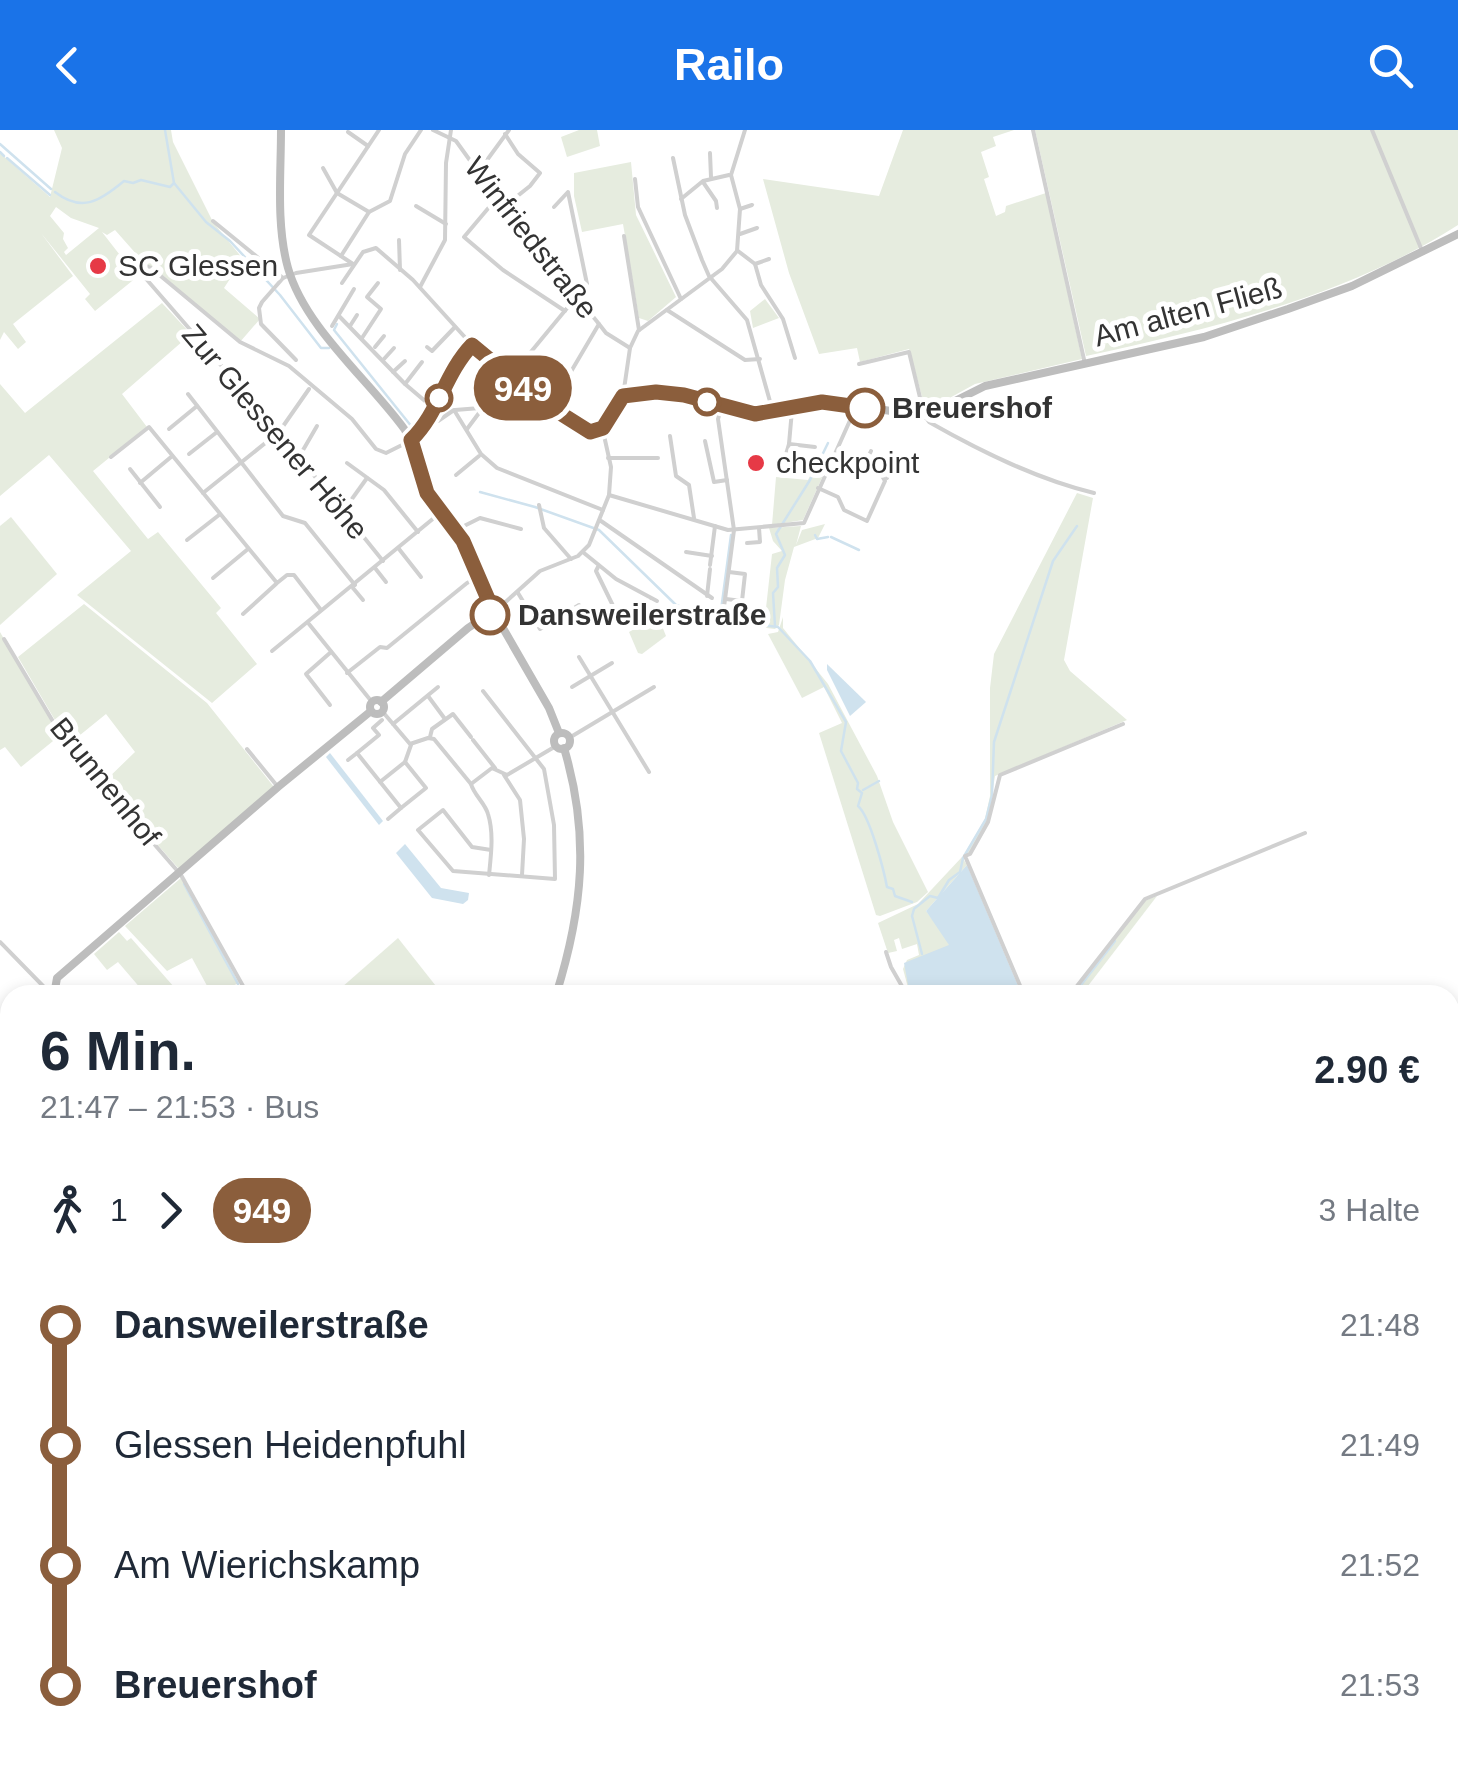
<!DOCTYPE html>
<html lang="de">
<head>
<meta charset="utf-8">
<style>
	:root { --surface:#fff; --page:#f2f2f3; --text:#1f2937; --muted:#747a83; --accent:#1a73e8 }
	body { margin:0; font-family:Arial,sans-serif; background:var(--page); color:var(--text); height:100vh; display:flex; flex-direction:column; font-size:38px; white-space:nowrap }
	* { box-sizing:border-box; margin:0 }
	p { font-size:32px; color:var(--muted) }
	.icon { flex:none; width:55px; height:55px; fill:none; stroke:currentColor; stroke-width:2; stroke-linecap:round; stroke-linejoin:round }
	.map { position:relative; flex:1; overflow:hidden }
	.side { position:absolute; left:0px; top:855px; width:1460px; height:782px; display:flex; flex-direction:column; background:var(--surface); border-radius:30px 30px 0 0; box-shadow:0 5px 15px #0003 }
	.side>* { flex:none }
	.badge { padding:0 20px; border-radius:32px; font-size:35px; line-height:65px }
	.map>.badge { position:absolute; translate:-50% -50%; box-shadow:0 0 0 5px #fff }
	.legs { display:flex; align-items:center; gap:15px; height:110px; padding:0 40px; font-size:32px }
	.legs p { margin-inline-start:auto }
	.overview { display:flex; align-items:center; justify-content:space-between; height:170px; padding:0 40px }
	h1 { font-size:55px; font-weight:700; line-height:75px }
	ul { padding:0 40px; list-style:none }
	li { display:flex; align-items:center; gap:35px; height:120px; font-size:38px }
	li i { display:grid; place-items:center; width:15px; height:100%; margin:0 12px; background:currentColor }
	li i::after { content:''; width:25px; height:25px; margin:-12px; border:8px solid; border-radius:50%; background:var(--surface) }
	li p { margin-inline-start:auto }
	li:first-child i { background:linear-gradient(#0000 50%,currentColor 0) }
	li:last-child i { background:linear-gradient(currentColor 50%,#0000 0) }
	header { display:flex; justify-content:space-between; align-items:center; height:130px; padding:0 40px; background:var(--accent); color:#fff; font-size:45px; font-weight:700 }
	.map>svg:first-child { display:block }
	.green { fill:#e6ecdf; fill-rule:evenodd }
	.water { fill:#cfe2ee }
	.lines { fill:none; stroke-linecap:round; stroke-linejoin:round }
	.stream { stroke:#cfe2ee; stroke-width:2.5 }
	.street { stroke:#d0d0d0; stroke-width:4 }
	.secondary { stroke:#bdbdbd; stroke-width:8 }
	.line-1-casing { stroke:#fff; stroke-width:22 }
	.line-1 { stroke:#8b5e3c; stroke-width:15 }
	.poi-dot { fill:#e63946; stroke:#fff; stroke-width:4 }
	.stop-1-dot { fill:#fff; stroke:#8b5e3c; stroke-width:5 }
	.labels { text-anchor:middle; stroke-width:10; stroke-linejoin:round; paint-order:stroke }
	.street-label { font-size:30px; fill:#333; stroke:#fff }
	.poi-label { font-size:30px; fill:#333; stroke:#fff; text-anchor:start }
	.stop-label { font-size:30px; font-weight:bold; fill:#333; stroke:#fff; text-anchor:start }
</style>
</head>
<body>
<header><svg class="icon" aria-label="back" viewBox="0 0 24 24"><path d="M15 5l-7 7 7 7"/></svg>Railo<svg class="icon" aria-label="search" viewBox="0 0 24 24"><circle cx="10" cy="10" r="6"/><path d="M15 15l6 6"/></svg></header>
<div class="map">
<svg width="1458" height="1636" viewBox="0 0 1458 1636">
	<rect width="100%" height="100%" fill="#fff"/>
	<!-- green -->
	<g class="green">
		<path d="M54,0H171L173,12L213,92L243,129L224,158L260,189L240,212L146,135L115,100L107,105L102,102L137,147L95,181L85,169L90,164L41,103L73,146L13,194L26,212L18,219L4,202L0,210V23L50,67L62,18ZM56,77L71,88L99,98L66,125L64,122L68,118L63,109L64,103L50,86Z"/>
		<polygon points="579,0 597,0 600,16 567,27 561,7"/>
		<polygon points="903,0 1014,0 993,7 996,16 981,22 989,47 984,49 996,86 1005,82 1006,76 1046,63 1082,229 975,254 926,281 909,219 860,232 857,218 819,224 789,143 763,49 879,66"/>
		<path d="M1035,0H1458V95C1347,166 1214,198 1086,226Z"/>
		<polygon points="631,32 636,85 676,167 648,191 639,188 623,94 582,102 574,66 574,43"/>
		<polygon points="765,169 779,188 753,198 750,181"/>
		<polygon points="162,173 191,204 122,264 147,297 93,341 148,409 158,402 221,478 216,483 257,534 212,573 77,465 131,421 49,325 0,366 0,254 25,283"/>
		<polygon points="814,338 825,341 803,390 772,395 776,347 808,350"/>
		<polygon points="1077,363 1093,368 1064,530 1070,541 1127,590 995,646 988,689 968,725 965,723 985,689 990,666 990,558 994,524"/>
		<polygon points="11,387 57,444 0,495 0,396"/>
		<polygon points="825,394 818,408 794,417 785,450 779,495 775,499 725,493 725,478 727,484 765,487 772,424 782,421 773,411 769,398 801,396 796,415 802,400"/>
		<polygon points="84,474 207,573 274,657 179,739 103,653 135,622 106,584 69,614 18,527"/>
		<polygon points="783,487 783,498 828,554 877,646 893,692 928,762 917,772 880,786 876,785 819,603 842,593 824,557 802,568 768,504 778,502"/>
		<polygon points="649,491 652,495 660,491 666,506 642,524 638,523 629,502"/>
		<polygon points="0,502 62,609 58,607 21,637 5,617 0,620"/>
		<polygon points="962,727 967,735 926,781 946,807 966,857 910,865 903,839 907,830 919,825 917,814 902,819 899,808 894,810 897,821 888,823 878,793 918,774"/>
		<polygon points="181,748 239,853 212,865 192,828 167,841 125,796"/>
		<polygon points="1157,766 1081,865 1072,865 1144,771"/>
		<polygon points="119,802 127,811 131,808 181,865 137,865 142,860 118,832 107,840 94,824"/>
		<polygon points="398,808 443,865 333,865"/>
		<polygon points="1450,1278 1458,1285 1458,1349 1450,1342"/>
		<polygon points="3,1280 10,1291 10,1386 0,1393 0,1282"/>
		<polygon points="1458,1440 1458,1496 1450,1491 1450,1451"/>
		<polygon points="287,1628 391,1628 393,1636 273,1636 272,1630 279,1634 281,1629"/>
	</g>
	<!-- water -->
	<g class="water">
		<polygon points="827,534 866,572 850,586 827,540"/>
		<polygon points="330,623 383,691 379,695 326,627"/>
		<polygon points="405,714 441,758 469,763 468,770 463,774 432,768 396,723"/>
		<polygon points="967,735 1022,865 910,865 904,833 949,815 926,781"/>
	</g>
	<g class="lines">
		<!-- stream -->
		<g class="stream">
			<polyline points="165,0 174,53 206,92 230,111 280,165 321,218 329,218"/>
			<polyline points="0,14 51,59"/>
			<polyline points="0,22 4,26"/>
			<polyline points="7,28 50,65"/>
			<path d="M55,62C82,83 100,71 124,51L133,53L141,50L170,57L174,53"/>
			<polyline points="337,194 334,200 412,297"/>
			<path d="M480,362L535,377L599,400L676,475L719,490L778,497L810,531L846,592L841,621L858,653L857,659L862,663L858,676C870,686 884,741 887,757L893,759L895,766L912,772"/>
			<polyline points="815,405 817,409 828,407"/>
			<polyline points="831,407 859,420"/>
			<polyline points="720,488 731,405"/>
			<polyline points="775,496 773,463 778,457 777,438 785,425 776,404 810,350 828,313"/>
			<polyline points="53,594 62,610"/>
			<polyline points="63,613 75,626"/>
			<polyline points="77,629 84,637"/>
			<polyline points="86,639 111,667"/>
			<polyline points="863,660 879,651"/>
			<polyline points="113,670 131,690"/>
			<polyline points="133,692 144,705"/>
			<polyline points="184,754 191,767"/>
			<polyline points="192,769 238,854"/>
			<polyline points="915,778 930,766 938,768 949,750 960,742 963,728 986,689 992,665 994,612 1053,431 1077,396"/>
			<polyline points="914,779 912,786 922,824"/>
			<polyline points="1081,855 1115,811"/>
			<polyline points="241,858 245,865"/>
			<polyline points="1073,865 1078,858"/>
			<polyline points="1450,1442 1458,1430"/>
			<polyline points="1450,1491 1458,1494"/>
			<polyline points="595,1628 595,1636"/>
		</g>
		<!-- street -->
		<g class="street">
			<polyline points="433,0 456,11 497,68 599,194 606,203 630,218"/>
			<polyline points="1033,0 1085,234"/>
			<polyline points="1372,0 1423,123"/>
			<polyline points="348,2 368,16"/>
			<polyline points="505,4 518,24 540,43 530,56 505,76"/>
			<polyline points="710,23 711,47"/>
			<polyline points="673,28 685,85 702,130 709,146 747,190 773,282"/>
			<polyline points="323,38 337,63 369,82"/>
			<polyline points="479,41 509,0"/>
			<polyline points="635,49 638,77 681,169"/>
			<polyline points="703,52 716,71 717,78"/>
			<polyline points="496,69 464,107 503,140 565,181"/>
			<polyline points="681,69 703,51 729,45"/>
			<polyline points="416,76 446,94"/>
			<polyline points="740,79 752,75"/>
			<polyline points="213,91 283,148"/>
			<polyline points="740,104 757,98"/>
			<polyline points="624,106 639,200"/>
			<polyline points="399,110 400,140"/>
			<polyline points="738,121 755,134 761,155 783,189 795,228"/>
			<polyline points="341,126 369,82 390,71 405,24 421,0"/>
			<polyline points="128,128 279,302 383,431"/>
			<polyline points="353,134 309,105 379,0"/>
			<polyline points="755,134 769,129"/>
			<polyline points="135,138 142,135 151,138 240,212 289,236 352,289 376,319 386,323 408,312"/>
			<polyline points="342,153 363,122 376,118 413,150 472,215"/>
			<polyline points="420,157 445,110 446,33 451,0"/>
			<polyline points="667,180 745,230 760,229"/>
			<polyline points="339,186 405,254 432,277"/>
			<polyline points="332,196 354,159"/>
			<polyline points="350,196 357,185"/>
			<polyline points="362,208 381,179 367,167 378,153"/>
			<polyline points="375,217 384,206"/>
			<polyline points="427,217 432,221 455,197"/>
			<polyline points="530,223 587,154 568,62 554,77"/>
			<polyline points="384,229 394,218"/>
			<polyline points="296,230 261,194 259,178 262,172 283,148 296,143 353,134"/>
			<polyline points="859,234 909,222 924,284"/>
			<polyline points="393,242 405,231"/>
			<polyline points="569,245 599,194"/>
			<polyline points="405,254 422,232"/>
			<polyline points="188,264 283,386 305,393 355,455"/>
			<polyline points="623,266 630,218 638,201 722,139 737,121 740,79 731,45 745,0"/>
			<polyline points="722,276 718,289 734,400 724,477"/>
			<polyline points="455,280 480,278 479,283 467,299"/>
			<polyline points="792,280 789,314 815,317"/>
			<path d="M925,286L929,292C980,321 1036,349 1094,363"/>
			<polyline points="430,288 438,291 454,280 481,324 497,338 603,380"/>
			<polyline points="169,299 197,276"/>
			<polyline points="670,306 676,346 689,355 694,388"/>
			<polyline points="705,311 714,352 727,350"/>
			<polyline points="189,324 217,302"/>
			<polyline points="111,327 149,297 277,453 287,445 294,445 321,480"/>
			<polyline points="299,327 317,296"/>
			<polyline points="608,328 658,328"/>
			<polyline points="784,331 789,314"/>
			<polyline points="347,333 384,360 418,402"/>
			<polyline points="130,339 160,377"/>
			<polyline points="456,345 479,326"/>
			<polyline points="887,348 898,325"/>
			<polyline points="140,353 171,327"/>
			<polyline points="818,358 838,367 844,380 867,391 885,351 881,344 864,336 871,321"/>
			<polyline points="203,363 279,302 309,259"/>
			<polyline points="609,365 728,400 804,393 856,277"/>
			<polyline points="539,375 544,398 571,429"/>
			<polyline points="344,380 367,348"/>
			<polyline points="601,391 712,468"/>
			<polyline points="456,400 480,388 521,399"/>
			<polyline points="187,410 219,385"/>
			<polyline points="747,413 760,412 759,398"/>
			<polyline points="399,419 421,447"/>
			<polyline points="686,422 712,426"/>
			<polyline points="584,423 616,449 657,471"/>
			<polyline points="710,435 715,396"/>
			<polyline points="598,437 596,441 620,490"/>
			<polyline points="375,438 386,452"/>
			<polyline points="213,448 248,419"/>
			<polyline points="353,458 363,470"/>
			<polyline points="518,463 540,499 579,475"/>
			<polyline points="707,466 710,439"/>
			<polyline points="726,469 742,471 745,444 729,442"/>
			<polyline points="500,477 540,441 578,426 589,415 609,365 611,337 603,301"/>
			<polyline points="631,482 650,468"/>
			<polyline points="243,484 276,454"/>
			<polyline points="309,494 372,572"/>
			<polyline points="4,509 64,610 181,745 248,865"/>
			<polyline points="272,521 440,383"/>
			<polyline points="579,527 649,642"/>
			<polyline points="347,543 380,517 387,518 467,453 479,447"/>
			<polyline points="572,557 612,533"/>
			<polyline points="483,561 544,639 554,695 555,749 453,741 418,700 443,680 472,717 491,720"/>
			<polyline points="428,566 445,589"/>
			<polyline points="330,575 306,544 331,522"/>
			<path d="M382,581L410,614L428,608L434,609L471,654C474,665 485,673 488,684C494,703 491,725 489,745"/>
			<polyline points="393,594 438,557"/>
			<polyline points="430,607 432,599 453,584 471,607"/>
			<polyline points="569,608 654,557"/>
			<polyline points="473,610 495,638"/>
			<polyline points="247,619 278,657"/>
			<polyline points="348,630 357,623"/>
			<polyline points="405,632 411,615"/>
			<polyline points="504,645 520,670 524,709 522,745"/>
			<polyline points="380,652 405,632 426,658 401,678 357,623 379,605 373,598 382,590"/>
			<polyline points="471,654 492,638 507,645 556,616"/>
			<polyline points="388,689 401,678"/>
			<polyline points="0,812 45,858"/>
			<polyline points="886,822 891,837 907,865"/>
			<polyline points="37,865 45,858 53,857"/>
			<polyline points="1024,865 965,726 970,724 988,692 1000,645 1123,594"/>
			<polyline points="1070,865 1145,769 1305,703"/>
			<polyline points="0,895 10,889"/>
			<polyline points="0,962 10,984"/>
			<polyline points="1450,1024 1458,1019"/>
			<polyline points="0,1170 10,1191"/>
			<polyline points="1456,1349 1458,1351"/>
			<polyline points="0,1416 10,1410"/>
			<polyline points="1450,1447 1458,1435"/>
			<polyline points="0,1462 10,1456"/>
			<polyline points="0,1542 6,1538 10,1543"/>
			<polyline points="1450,1571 1458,1572"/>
			<polyline points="0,1577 10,1577"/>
			<polyline points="0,1594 10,1612"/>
			<polyline points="20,1628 26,1636"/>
			<polyline points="84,1628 89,1636"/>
			<polyline points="394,1628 396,1636"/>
			<polyline points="467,1628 468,1636"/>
			<polyline points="979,1628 994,1636"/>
			<polyline points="1336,1628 1337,1636"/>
			<polyline points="947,1636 948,1628"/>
			<polyline points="1056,1636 1070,1628"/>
			<polyline points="1148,1636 1149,1628"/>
		</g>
		<!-- secondary -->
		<g class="secondary">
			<path d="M281,0C281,45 276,95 288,138C305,198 369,250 405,300L416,320L427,363L466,417L491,476"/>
			<path d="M411,310C438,283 446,244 472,215L537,268L590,301H600L623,266L655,262L683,265L755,284L830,272L925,286L985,256L1204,207L1288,179L1352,156L1458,104"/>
			<polyline points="497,486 489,484 491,476 500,477 497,486 500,493 549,578 559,603"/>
			<circle cx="377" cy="577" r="7"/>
			<polyline points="381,572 468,498 489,484"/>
			<circle cx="562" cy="611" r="8"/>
			<polyline points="54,865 57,848 278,657 371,581"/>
			<path d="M556,865C583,779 590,705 564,618"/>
			<polyline points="0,919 10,920"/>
			<polyline points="0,1047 10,1060"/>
			<polyline points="0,1467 10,1482"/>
			<polyline points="724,1628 726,1636"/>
			<polyline points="1405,1628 1420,1636"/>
			<polyline points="173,1636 175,1628"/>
		</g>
	</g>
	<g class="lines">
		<!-- line-1 casing -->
		<g class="line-1-casing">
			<path id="line-1" d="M490,485L491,476L463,411L427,363L411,310C439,283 445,243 472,215L536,268L590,302L603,298L623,266L656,262L684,265L755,284L822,272L865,278"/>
		</g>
		<!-- line-1 -->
		<use href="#line-1" class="line-1"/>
	</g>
	<!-- markers -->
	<g class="poi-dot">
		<circle cx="98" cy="136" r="10"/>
		<circle cx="756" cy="333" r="10"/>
	</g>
	<g class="stop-1-dot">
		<circle cx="439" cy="268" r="12"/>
		<circle cx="707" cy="272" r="12"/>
		<circle cx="865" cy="278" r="18"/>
		<circle cx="490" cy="485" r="18"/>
	</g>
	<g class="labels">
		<!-- street labels -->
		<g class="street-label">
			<text transform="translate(531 108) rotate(52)" y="10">Winfriedstraße</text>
			<text transform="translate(1188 182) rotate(-15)" y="10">Am alten Fließ</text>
			<text transform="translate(275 302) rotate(50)" y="10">Zur Glessener Höhe</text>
			<text transform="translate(105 652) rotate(51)" y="10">Brunnenhof</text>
		</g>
		<!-- poi labels -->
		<g class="poi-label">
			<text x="118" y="146">SC Glessen</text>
			<text x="776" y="343">checkpoint</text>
		</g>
		<!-- stop labels -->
		<g class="stop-label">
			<text x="892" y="288">Breuershof</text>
			<text x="518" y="495">Dansweilerstraße</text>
		</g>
	</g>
</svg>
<b class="badge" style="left:523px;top:258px;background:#8b5e3c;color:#fff">949</b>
<section class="side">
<div class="overview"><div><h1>6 Min.</h1><p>21:47 – 21:53 · Bus</p></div><b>2.90 €</b></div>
<div class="legs"><svg class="icon" aria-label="walk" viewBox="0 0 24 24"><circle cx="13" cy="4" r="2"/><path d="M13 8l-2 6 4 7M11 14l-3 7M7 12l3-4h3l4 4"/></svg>1<svg class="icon" aria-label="forward" viewBox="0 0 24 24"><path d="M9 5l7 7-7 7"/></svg><b class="badge" style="background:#8b5e3c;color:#fff">949</b><p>3 Halte</p></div>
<ul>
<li><i style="color:#8b5e3c"></i><b>Dansweilerstraße</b><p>21:48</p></li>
<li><i style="color:#8b5e3c"></i><span>Glessen Heidenpfuhl</span><p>21:49</p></li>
<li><i style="color:#8b5e3c"></i><span>Am Wierichskamp</span><p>21:52</p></li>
<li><i style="color:#8b5e3c"></i><b>Breuershof</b><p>21:53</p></li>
</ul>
</section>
</div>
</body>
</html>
